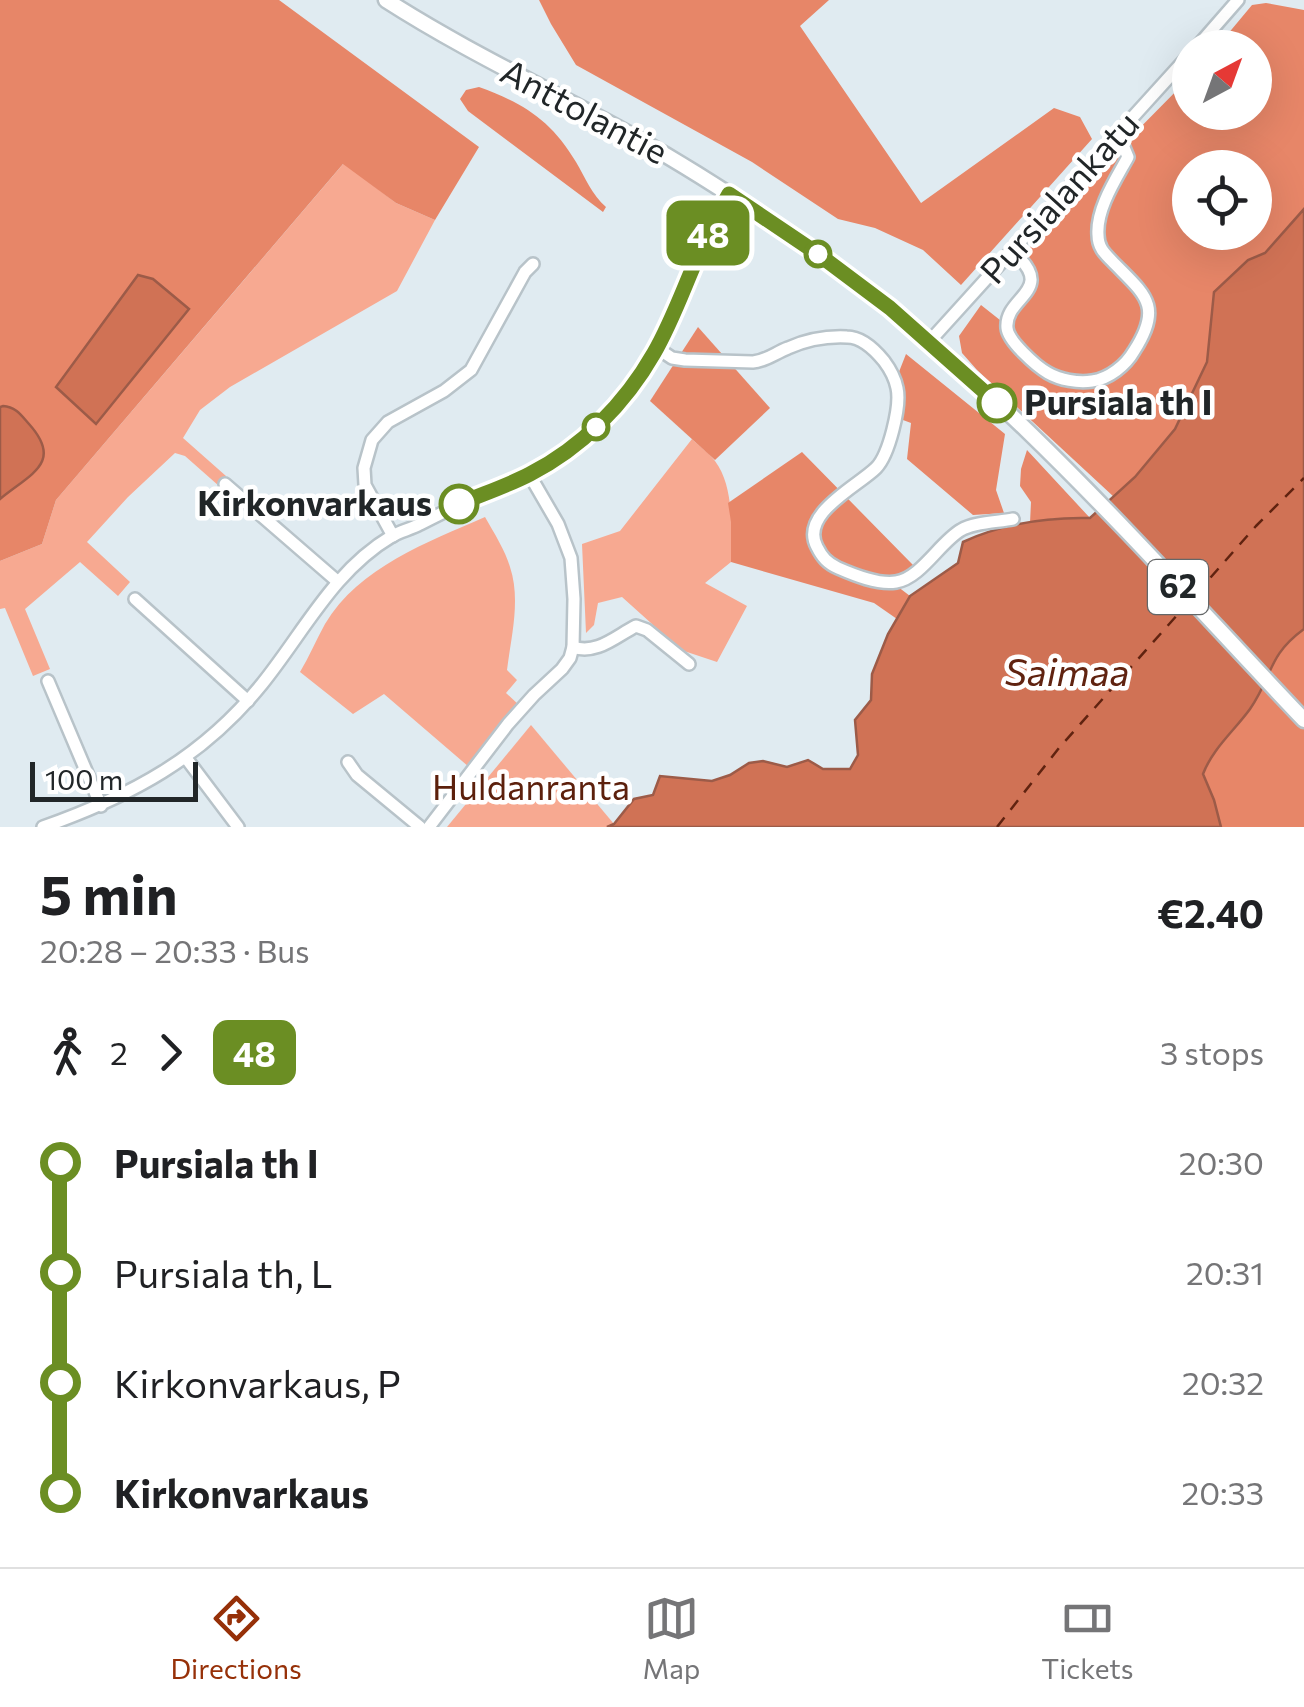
<!DOCTYPE html>
<html lang="en">
<head>
<meta charset="utf-8">
<style>
	:root { --surface:#fff; --page:#f2f2f2; --text:#202124; --muted:#757577; --line:#e0e0e0; --accent:#963008 }
	body { margin:0; font-family:Commissioner,sans-serif; background:var(--page); color:var(--text); height:100vh; display:flex; flex-direction:column; font-size:38px; white-space:nowrap }
	* { box-sizing:border-box; margin:0 }
	p { font-size:32px; color:var(--muted) }
	.icon { flex:none; width:55px; height:55px; fill:none; stroke:currentColor; stroke-width:2; stroke-linecap:round; stroke-linejoin:round }
	.map { position:relative; height:827px; overflow:hidden }
	.panel { display:flex; flex-direction:column; background:var(--surface); flex:1 }
	.panel>* { flex:none }
	.badge { padding:0 20px; border-radius:15px; font-size:35px; line-height:65px }
	.needle { width:65px; rotate:41deg }
	.tools { position:absolute; left:1172px; top:30px; display:grid; gap:20px }
	.tools a { display:grid; place-items:center; width:100px; height:100px; border-radius:50%; background:var(--surface); box-shadow:0 10px 40px #0002; font-size:50px }
	.scale { position:absolute; left:30px; bottom:25px; width:168px; box-sizing:border-box; padding-left:10px; border:5px solid #212628; border-top:0; font-size:28px; line-height:35px; white-space:nowrap; color:#212628; -webkit-text-stroke:8px #fff; paint-order:stroke }
	.map>.badge { position:absolute; translate:-50% -50%; box-shadow:0 0 0 5px #fff }
	.legs { display:flex; align-items:center; gap:15px; height:110px; padding:0 40px; font-size:32px }
	.legs p { margin-inline-start:auto }
	.headline { display:flex; align-items:center; justify-content:space-between; height:170px; padding:0 40px }
	h1 { font-size:55px; font-weight:700; line-height:75px }
	ul { padding:0 40px; list-style:none }
	li { display:flex; align-items:center; gap:35px; height:110px; font-size:38px }
	li i { display:grid; place-items:center; width:15px; height:100%; margin:0 12px; background:currentColor }
	li i::after { content:''; width:25px; height:25px; margin:-12px; border:8px solid; border-radius:50%; background:var(--surface) }
	li p { margin-inline-start:auto }
	li:first-child i { background:linear-gradient(#0000 50%,currentColor 0) }
	li:last-child i { background:linear-gradient(currentColor 50%,#0000 0) }
	.tab-bar { display:flex; justify-content:space-around; align-items:center; height:140px; border-top:2px solid var(--line); background:var(--surface); font-size:28px; color:var(--muted) }
	.tab-bar a { display:grid; justify-items:center; gap:5px }
	.tab-bar .active { color:var(--accent) }
	.map>svg:first-child { display:block }
	.green { fill:#f7a991 }
	.forest { fill:#e78668; fill-rule:evenodd }
	.water { fill:#d07255; stroke:#9c5b48; stroke-width:2.5 }
	.lines { fill:none; stroke-linecap:round; stroke-linejoin:round }
	.ferry { stroke:#602310; stroke-width:2.5; stroke-dasharray:12 10; stroke-linecap:butt }
	.minor-casing { stroke:#b8c3c9; stroke-width:16 }
	.major-casing { stroke:#b8c3c9; stroke-width:19 }
	.minor { stroke:#fff; stroke-width:11 }
	.major { stroke:#fff; stroke-width:14 }
	.line-1-casing { stroke:#fff; stroke-width:22 }
	.line-1 { stroke:#6b8e23; stroke-width:15 }
	.stop-1-dot { fill:#fff; stroke:#6b8e23; stroke-width:5 }
	.labels { text-anchor:middle; stroke-width:9; stroke-linejoin:round; paint-order:stroke }
	.shield { fill:#fff; stroke:#646768; stroke-width:2.5 }
	.shield-label { font-size:32px; font-weight:bold; fill:#212628 }
	.street-label { font-size:35px; fill:#212628; stroke:#fff }
	.stop-label { font-size:35px; font-weight:bold; fill:#212628; stroke:#fff; text-anchor:start }
	.park-label { font-size:35px; fill:#5c200c; stroke:#fff }
	.water-label { font-size:38px; font-style:italic; fill:#602310; stroke:#fff }
</style>
</head>
<body>
<div class="map">
<svg width="1304" height="827" viewBox="0 0 1304 827">
	<rect width="100%" height="100%" fill="#e0ebf1"/>
	<!-- green -->
	<g class="green">
		<polygon points="344,163 396,203 435,220 397,291 230,387 200,410 183,438 226,476 219,486 185,456 175,453 128,497 87,542 130,582 118,596 80,562 25,609 50,669 33,676 5,608 0,609 0,561 42,544 56,500"/>
		<path d="M692,439C699,446 709,453 715,461C735,488 731,530 731,562L705,583L747,606L717,662L681,650L622,597L598,603L594,625L586,633L582,544L620,531Z"/>
		<path d="M485,517C494,533 505,550 510,567C521,600 511,637 507,670L517,680L506,693L519,705L469,767L384,694L353,714L300,672C309,657 316,640 325,624C359,567 428,542 485,517Z"/>
		<polygon points="531,725 614,824 607,827 447,827"/>
	</g>
	<!-- forest -->
	<g class="forest">
		<polygon points="0,0 279,0 479,147 435,220 396,203 343,164 56,500 42,544 0,561"/>
		<polygon points="539,0 829,0 800,26 921,203 1054,108 1080,117 1092,139 961,285 923,250 875,228 838,219 752,162 576,65 551,24"/>
		<path d="M1266,3L1304,10V209L1265,253L1248,260L1214,292L1207,362L1175,429L1135,477L1114,497L977,370L962,353L959,336L981,305L1005,324L1029,289L1020,258L1118,150L1190,77V112H1255V48L1217,47L1252,5ZM1190,168H1255V232H1190Z"/>
		<path d="M479,87C523,103 551,120 576,162C585,177 592,195 606,207L603,212L468,111L460,99L466,90Z"/>
		<polygon points="698,327 770,408 715,460 650,401"/>
		<polygon points="906,354 1005,434 996,490 1004,513 973,515 907,459 911,423 895,417 895,382"/>
		<polygon points="1027,450 1090,518 1056,518 1030,523 1031,502 1020,486 1021,469"/>
		<polygon points="802,452 913,565 893,583 910,596 897,619 874,603 731,562 731,522 728,503"/>
		<path d="M1304,629V827H1221L1203,774C1213,748 1234,731 1250,709C1273,676 1267,656 1304,629Z"/>
	</g>
	<!-- water -->
	<g class="water">
		<path d="M1304,209V629C1267,656 1273,676 1250,709C1234,731 1213,748 1203,774L1214,800L1221,827H607L614,824L634,799L653,795L660,776L712,781L730,775L749,763L763,761L787,767L808,760L823,769H850L858,755L855,720L871,700L872,674L888,634L910,596L958,563L963,542C1002,524 1048,517 1090,518L1135,477L1175,429L1207,362L1214,292L1248,260L1265,253Z"/>
		<polygon points="138,275 153,279 189,309 96,424 56,387"/>
		<path d="M3,406C16,407 21,415 29,424C64,463 30,474 0,499V407Z"/>
	</g>
	<g class="lines">
		<!-- ferry -->
		<g class="ferry">
			<polyline points="1196,594 1256,526 1304,478"/>
			<polyline points="997,827 1059,748 1187,604"/>
		</g>
		<!-- minor casing -->
		<g class="minor-casing">
			<g id="minor">
				<polyline points="1196,48 1238,0"/>
				<path d="M1012,251C1059,291 1004,296 1007,328C1008,341 1036,366 1048,373C1060,380 1078,383 1092,381C1109,379 1126,365 1134,351C1164,305 1144,294 1112,261C1104,253 1098,247 1098,235C1096,209 1116,179 1128,157L1123,145L1115,137"/>
				<polyline points="929,342 1190,54"/>
				<path d="M657,348L672,358L685,360L753,362C766,361 775,353 788,348C806,340 827,336 847,337C862,337 875,350 884,361C890,369 895,378 897,388C901,406 889,455 876,468C858,486 799,514 817,547C822,557 827,563 838,568C854,575 878,585 896,582C921,578 940,542 961,530C974,522 998,522 1013,519"/>
				<polyline points="225,484 337,581"/>
				<polyline points="393,536 365,485 364,468 372,440 388,422 444,391 471,370 525,272 533,264"/>
				<polyline points="135,599 248,701"/>
				<path d="M573,647C597,655 616,636 636,626L647,630L689,664"/>
				<polyline points="48,681 101,806"/>
				<polyline points="186,758 238,827"/>
				<polyline points="348,762 357,775 420,827"/>
				<path d="M43,827C131,796 202,758 262,684C304,632 333,571 392,536C401,531 411,529 420,524C438,515 456,506 475,497C525,475 572,456 609,414C668,347 687,270 729,194"/>
				<polyline points="429,827 508,724 534,695 562,669 570,658 573,647 574,599 571,558 558,524 529,474"/>
			</g>
		</g>
		<!-- major casing -->
		<g class="major-casing">
			<path id="major" d="M386,0C467,52 554,92 638,139C700,174 759,213 817,254C1000,382 1150,558 1304,720"/>
		</g>
		<!-- minor -->
		<use href="#minor" class="minor"/>
		<!-- major -->
		<use href="#major" class="major"/>
	</g>
	<g class="lines">
		<!-- line-1 casing -->
		<g class="line-1-casing">
			<path id="line-1" d="M459,504C482,494 507,486 530,474C581,448 625,404 654,353C673,320 685,284 701,249C709,230 719,212 729,194L818,254L890,308L997,403"/>
		</g>
		<!-- line-1 -->
		<use href="#line-1" class="line-1"/>
	</g>
	<!-- markers -->
	<g class="stop-1-dot">
		<circle cx="818" cy="254" r="12"/>
		<circle cx="997" cy="403" r="18"/>
		<circle cx="596" cy="427" r="12"/>
		<circle cx="459" cy="504" r="18"/>
	</g>
	<g class="labels">
		<!-- shield labels -->
		<rect class="shield" x="1148" y="560" width="60" height="54" rx="8"/>
		<g class="shield-label">
			<text x="1178" y="598">62</text>
		</g>
		<!-- street labels -->
		<g class="street-label">
			<text transform="translate(584 112) rotate(28)" y="12">Anttolantie</text>
			<text transform="translate(1060 198) rotate(-48)" y="12">Pursialankatu</text>
		</g>
		<!-- stop labels -->
		<g class="stop-label">
			<text x="1024" y="415">Pursiala th I</text>
			<text x="432" y="516" text-anchor="end">Kirkonvarkaus</text>
		</g>
		<!-- park labels -->
		<g class="park-label">
			<text x="531" y="800">Huldanranta</text>
		</g>
		<!-- water labels -->
		<g class="water-label">
			<text x="1067" y="686">Saimaa</text>
		</g>
	</g>
</svg>
<div class="tools">
<a><svg class="needle" viewBox="-14 -14 28 28"><path d="M0-13l5 13h-10z" fill="#e53935"/><path d="M0 13l5-13h-10z" fill="#757577"/></svg></a>
<a><svg class="icon" aria-label="locate" viewBox="0 0 24 24"><circle cx="12" cy="12" r="6"/><path d="M12 2v4M12 18v4M2 12h4M18 12h4"/></svg></a>
</div>
<div class="scale">100 m</div>
<b class="badge" style="left:708px;top:233px;background:#6b8e23;color:#fff">48</b>
</div>
<section class="panel">
<div class="headline"><div><h1>5 min</h1><p>20:28 – 20:33 · Bus</p></div><b>€2.40</b></div>
<div class="legs"><svg class="icon" aria-label="walk" viewBox="0 0 24 24"><circle cx="13" cy="4" r="2"/><path d="M13 8l-2 6 4 7M11 14l-3 7M7 12l3-4h3l4 4"/></svg>2<svg class="icon" aria-label="forward" viewBox="0 0 24 24"><path d="M9 5l7 7-7 7"/></svg><b class="badge" style="background:#6b8e23;color:#fff">48</b><p>3 stops</p></div>
<ul>
<li><i style="color:#6b8e23"></i><b>Pursiala th I</b><p>20:30</p></li>
<li><i style="color:#6b8e23"></i><span>Pursiala th, L</span><p>20:31</p></li>
<li><i style="color:#6b8e23"></i><span>Kirkonvarkaus, P</span><p>20:32</p></li>
<li><i style="color:#6b8e23"></i><b>Kirkonvarkaus</b><p>20:33</p></li>
</ul>
</section>
<nav class="tab-bar">
<a class="active"><svg class="icon" aria-label="directions" viewBox="0 0 24 24"><path d="M12 3l9 9-9 9-9-9zM9 14v-3h6M13 9l2 2-2 2"/></svg>Directions</a>
<a><svg class="icon" aria-label="map" viewBox="0 0 24 24"><path d="M3 6l6-2 6 2 6-2v14l-6 2-6-2-6 2zM9 4v14M15 6v14"/></svg>Map</a>
<a><svg class="icon" aria-label="tickets" viewBox="0 0 24 24"><path d="M3 7h18v10H3zM15 7v10"/></svg>Tickets</a>
</nav>
</body>
</html>
